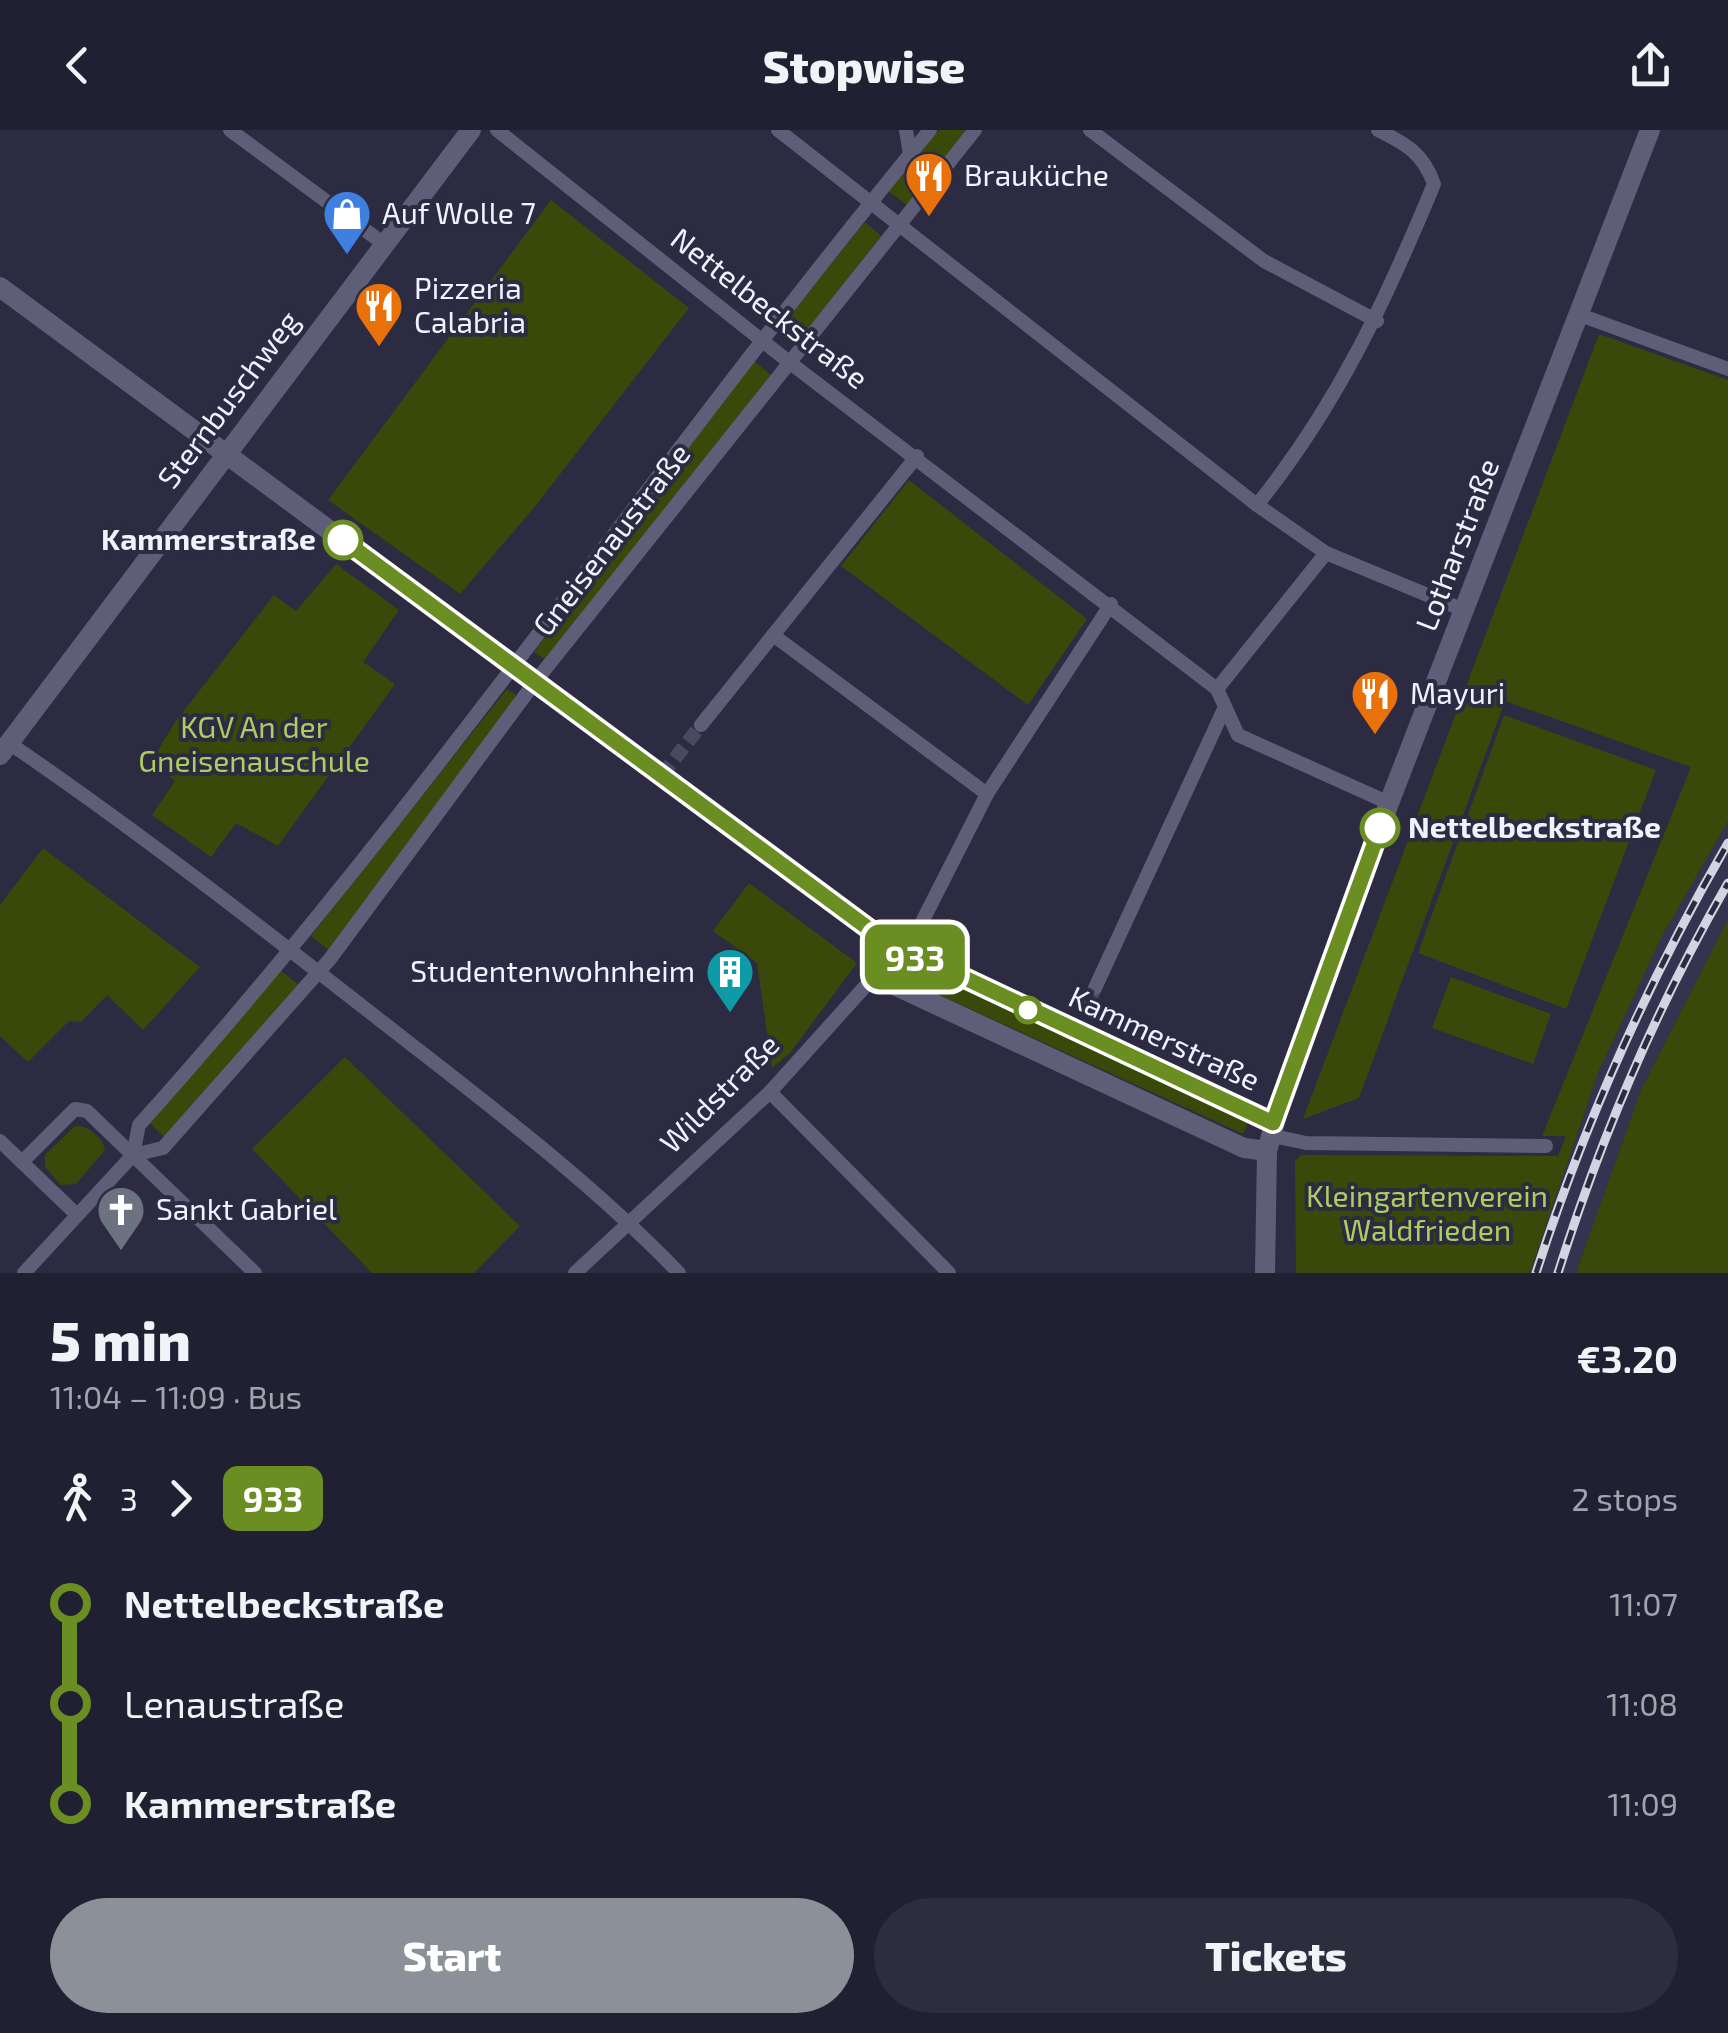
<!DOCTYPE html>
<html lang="en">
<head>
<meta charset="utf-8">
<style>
	:root { --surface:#212032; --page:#2d2d3e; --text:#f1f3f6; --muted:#a2a3ac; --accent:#8c9099 }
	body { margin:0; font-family:"Exo 2",sans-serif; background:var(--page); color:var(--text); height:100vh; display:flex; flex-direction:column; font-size:38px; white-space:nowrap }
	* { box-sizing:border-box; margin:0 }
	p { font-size:32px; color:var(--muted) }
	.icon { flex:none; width:55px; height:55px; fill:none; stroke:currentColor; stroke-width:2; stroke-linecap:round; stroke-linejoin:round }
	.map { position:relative; height:1143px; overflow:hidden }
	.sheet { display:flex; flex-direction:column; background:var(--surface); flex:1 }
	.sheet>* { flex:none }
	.badge { padding:0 20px; border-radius:15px; font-size:35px; line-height:65px }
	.map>.badge { position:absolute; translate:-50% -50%; box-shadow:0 0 0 5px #fff }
	.legs { display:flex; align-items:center; gap:15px; height:110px; padding:0 50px; font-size:32px }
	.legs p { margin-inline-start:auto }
	.overview { display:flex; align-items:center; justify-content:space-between; height:170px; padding:0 50px }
	h1 { font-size:55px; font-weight:800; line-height:75px }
	.button { display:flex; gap:20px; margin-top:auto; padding:20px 50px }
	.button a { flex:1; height:115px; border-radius:60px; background:var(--accent); color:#fff; font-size:40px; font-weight:800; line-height:115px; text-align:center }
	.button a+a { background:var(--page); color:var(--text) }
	ul { padding:0 50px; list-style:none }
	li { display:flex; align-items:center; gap:35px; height:100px; font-size:38px }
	li i { display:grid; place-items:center; width:15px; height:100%; margin:0 12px; background:currentColor }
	li i::after { content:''; width:25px; height:25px; margin:-12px; border:8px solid; border-radius:50%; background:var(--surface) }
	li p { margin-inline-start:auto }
	li:first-child i { background:linear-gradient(#0000 50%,currentColor 0) }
	li:last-child i { background:linear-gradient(currentColor 50%,#0000 0) }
	header { display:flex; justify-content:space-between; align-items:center; height:130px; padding:0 50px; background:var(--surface); font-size:45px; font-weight:800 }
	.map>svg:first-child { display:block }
	.built { fill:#353350 }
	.green { fill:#394909 }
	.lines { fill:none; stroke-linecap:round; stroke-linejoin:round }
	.street-tunnel { stroke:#4a495e; stroke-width:14; stroke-dasharray:14 7; stroke-linecap:butt }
	.street { stroke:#5f5e78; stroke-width:14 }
	.secondary { stroke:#5f5e78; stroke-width:20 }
	.rail-casing { stroke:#d3d3e1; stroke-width:9 }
	.rail { stroke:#2c2b42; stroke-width:5; stroke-dasharray:15; stroke-linecap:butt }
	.line-1-casing { stroke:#fff; stroke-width:22 }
	.line-1 { stroke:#6b8e23; stroke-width:15 }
	.stop-1-dot { fill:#fff; stroke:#6b8e23; stroke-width:5 }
	.labels { text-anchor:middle; stroke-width:8; stroke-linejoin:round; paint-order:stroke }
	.poi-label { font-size:30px; fill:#f2f2ff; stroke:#2c2b42; text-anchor:start }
	.street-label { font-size:30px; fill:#f2f2ff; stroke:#2c2b42 }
	.stop-label { font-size:30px; font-weight:bold; fill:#f2f2ff; stroke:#2c2b42; text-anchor:end }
	.park-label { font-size:30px; fill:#accd5f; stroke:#2c2b42 }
</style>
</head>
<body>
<header><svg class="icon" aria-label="back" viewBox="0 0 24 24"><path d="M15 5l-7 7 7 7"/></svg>Stopwise<svg class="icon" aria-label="share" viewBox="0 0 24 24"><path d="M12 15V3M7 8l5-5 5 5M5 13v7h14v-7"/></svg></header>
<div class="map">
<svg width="1728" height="1143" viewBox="0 0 1728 1143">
	<rect width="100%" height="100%" fill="#2c2b42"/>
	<!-- built -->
	<polygon class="built" points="1728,691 1728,789 1641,960 1576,1143 1530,1143 1598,943 1661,808"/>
	<!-- green -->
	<g class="green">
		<polygon points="939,0 966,0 907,75 888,61"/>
		<polygon points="551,70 689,178 533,379 460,464 328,370"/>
		<polygon points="865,92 881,106 798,212 780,198"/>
		<polygon points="1599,204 1728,250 1728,691 1661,808 1598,943 1530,1143 1296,1143 1295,1031 1301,1025 1558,1026 1566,1006 1542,1006 1691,637 1505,571 1359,968 1303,989"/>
		<polygon points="754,231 771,245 545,529 534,522"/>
		<polygon points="909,350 1087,489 1028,575 841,436"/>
		<polygon points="336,434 399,480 363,532 395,554 278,716 236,693 211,727 152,685 175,651 151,632 175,592 274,465 296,481"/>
		<polygon points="507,559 517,566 328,820 311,806"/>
		<polygon points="1504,585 1656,640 1566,879 1418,823"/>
		<polygon points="43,718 200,837 143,900 107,865 81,892 69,891 28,932 0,906 0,775"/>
		<polygon points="749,753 857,833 790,923 772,938 757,833 713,801"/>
		<polygon points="1728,789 1728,1143 1576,1143 1641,960"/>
		<polygon points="912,834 1250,988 1243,1004 905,849"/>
		<polygon points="280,840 299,855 164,1007 150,993"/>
		<polygon points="1451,847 1551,884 1533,934 1432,898"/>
		<polygon points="345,927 520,1096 474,1143 372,1143 252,1019"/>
		<path d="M75,996C88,995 102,1007 105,1020L76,1054L61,1055L45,1037V1025Z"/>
	</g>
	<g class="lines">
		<!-- street-tunnel -->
		<g class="street-tunnel">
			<polyline points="662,645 701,595"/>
			<polyline points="1083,885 1095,858"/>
		</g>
		<!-- street -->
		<g class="street">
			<polyline points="230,0 384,114"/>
			<polyline points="497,0 789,232 1217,559 1238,605 1389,673"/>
			<polyline points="778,0 1257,375 1326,423 1466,481"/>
			<polyline points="906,0 910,24"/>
			<polyline points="1090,0 1264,131 1377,191"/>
			<polyline points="1580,185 1728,239"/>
			<path d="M1257,375C1338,274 1385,172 1434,54C1423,23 1406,14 1378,0"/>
			<polyline points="773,505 987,664"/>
			<polyline points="1217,559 1326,423"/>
			<polyline points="701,595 917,326"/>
			<path d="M9,613C138,701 262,798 385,894C486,973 589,1050 679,1143"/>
			<polyline points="898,819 921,794 987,664 1111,474"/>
			<polyline points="1095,858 1225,577"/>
			<polyline points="770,962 949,1143"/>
			<polyline points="1269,1005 1306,1013 1546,1016"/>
			<polyline points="0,1011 76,1084"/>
			<polyline points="133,1025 163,1018 330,829 535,552 975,0"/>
			<polyline points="22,1032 75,979 87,981 255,1143"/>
			<path d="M24,1143L133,1025L139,995C423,680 660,327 930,0"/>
			<polyline points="575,1143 770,962 879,841"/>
		</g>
		<!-- secondary -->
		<g class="secondary">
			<polyline points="0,157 884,810 1273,993"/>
			<polyline points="0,625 471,0"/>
			<polyline points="898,819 879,841 894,855 1244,1018 1267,1021"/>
			<polyline points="1265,1143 1267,1021 1281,970 1389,673 1650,0"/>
		</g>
		<!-- rail casing -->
		<g class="rail-casing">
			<g id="rail">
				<path d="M1536,1143C1585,991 1648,851 1728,713"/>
				<path d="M1558,1143C1601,1007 1657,876 1728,753"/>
			</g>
		</g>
		<!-- rail -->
		<use href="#rail" class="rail"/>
	</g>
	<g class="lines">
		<!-- line-1 casing -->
		<g class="line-1-casing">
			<polyline id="line-1" points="343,410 884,810 1273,993 1380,698"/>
		</g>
		<!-- line-1 -->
		<use href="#line-1" class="line-1"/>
	</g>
	<!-- icons -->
	<defs>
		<g id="restaurant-pin" transform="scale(2.5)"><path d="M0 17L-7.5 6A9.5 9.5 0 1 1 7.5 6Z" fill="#e8710a" stroke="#2c2b42"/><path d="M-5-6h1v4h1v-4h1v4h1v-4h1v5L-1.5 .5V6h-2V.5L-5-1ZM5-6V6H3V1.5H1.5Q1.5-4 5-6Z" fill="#fff"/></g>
		<g id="shop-pin" transform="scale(2.5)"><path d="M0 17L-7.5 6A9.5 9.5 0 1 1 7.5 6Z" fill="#3f7fe0" stroke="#2c2b42"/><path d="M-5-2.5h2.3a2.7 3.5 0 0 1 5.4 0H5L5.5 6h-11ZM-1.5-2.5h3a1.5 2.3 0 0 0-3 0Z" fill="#fff"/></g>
		<g id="building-pin" transform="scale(2.5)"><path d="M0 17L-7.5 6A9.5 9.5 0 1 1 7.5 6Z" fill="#0f9aa8" stroke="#2c2b42"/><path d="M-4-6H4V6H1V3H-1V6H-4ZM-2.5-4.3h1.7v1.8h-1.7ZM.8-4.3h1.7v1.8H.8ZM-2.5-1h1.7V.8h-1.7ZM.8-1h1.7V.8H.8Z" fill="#fff"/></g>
		<g id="church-pin" transform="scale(2.5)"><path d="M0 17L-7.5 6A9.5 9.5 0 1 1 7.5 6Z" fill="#6b7280" stroke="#2c2b42"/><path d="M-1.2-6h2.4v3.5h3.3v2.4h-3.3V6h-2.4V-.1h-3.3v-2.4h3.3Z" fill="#fff"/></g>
	</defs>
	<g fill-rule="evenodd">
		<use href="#restaurant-pin" x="929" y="46"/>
		<use href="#shop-pin" x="347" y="84"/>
		<use href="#restaurant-pin" x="379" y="176"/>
		<use href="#restaurant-pin" x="1375" y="564"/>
		<use href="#building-pin" x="730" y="842"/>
		<use href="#church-pin" x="121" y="1080"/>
	</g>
	<!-- markers -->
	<g class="stop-1-dot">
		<circle cx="343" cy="410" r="18"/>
		<circle cx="1380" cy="698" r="18"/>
		<circle cx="1028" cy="880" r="12"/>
	</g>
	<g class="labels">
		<!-- poi labels -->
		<g class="poi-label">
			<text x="964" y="56">Brauküche</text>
			<text x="382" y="94">Auf Wolle 7</text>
			<text x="414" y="169">Pizzeria<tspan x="414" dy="34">Calabria</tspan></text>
			<text x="1410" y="574">Mayuri</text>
			<text x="695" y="852" text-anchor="end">Studentenwohnheim</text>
			<text x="156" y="1090">Sankt Gabriel</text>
		</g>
		<!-- street labels -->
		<g class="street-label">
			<text transform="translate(769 179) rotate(38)" y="10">Nettelbeckstraße</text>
			<text transform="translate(229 270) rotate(-53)" y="10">Sternbuschweg</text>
			<text transform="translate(612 410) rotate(-52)" y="10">Gneisenaustraße</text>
			<text transform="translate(1458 415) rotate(-69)" y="10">Lotharstraße</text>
			<text transform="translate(1164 909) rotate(25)" y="10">Kammerstraße</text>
			<text transform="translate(720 964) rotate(-45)" y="10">Wildstraße</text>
		</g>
		<!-- stop labels -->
		<g class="stop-label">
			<text x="316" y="420">Kammerstraße</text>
			<text x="1408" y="708" text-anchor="start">Nettelbeckstraße</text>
		</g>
		<!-- park labels -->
		<g class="park-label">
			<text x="254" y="608">KGV An der<tspan x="254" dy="34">Gneisenauschule</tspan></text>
			<text x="1427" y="1077">Kleingartenverein<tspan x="1427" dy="34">Waldfrieden</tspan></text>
		</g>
	</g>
</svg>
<b class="badge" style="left:915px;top:827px;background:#6b8e23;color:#fff">933</b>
</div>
<section class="sheet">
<div class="overview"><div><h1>5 min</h1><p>11:04 – 11:09 · Bus</p></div><b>€3.20</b></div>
<div class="legs"><svg class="icon" aria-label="walk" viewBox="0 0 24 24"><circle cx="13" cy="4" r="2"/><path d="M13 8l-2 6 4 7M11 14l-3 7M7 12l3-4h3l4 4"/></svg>3<svg class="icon" aria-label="forward" viewBox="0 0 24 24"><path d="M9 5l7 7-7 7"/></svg><b class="badge" style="background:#6b8e23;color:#fff">933</b><p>2 stops</p></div>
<ul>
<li><i style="color:#6b8e23"></i><b>Nettelbeckstraße</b><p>11:07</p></li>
<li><i style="color:#6b8e23"></i><span>Lenaustraße</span><p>11:08</p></li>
<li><i style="color:#6b8e23"></i><b>Kammerstraße</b><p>11:09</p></li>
</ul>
<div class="button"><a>Start</a><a>Tickets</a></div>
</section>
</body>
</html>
